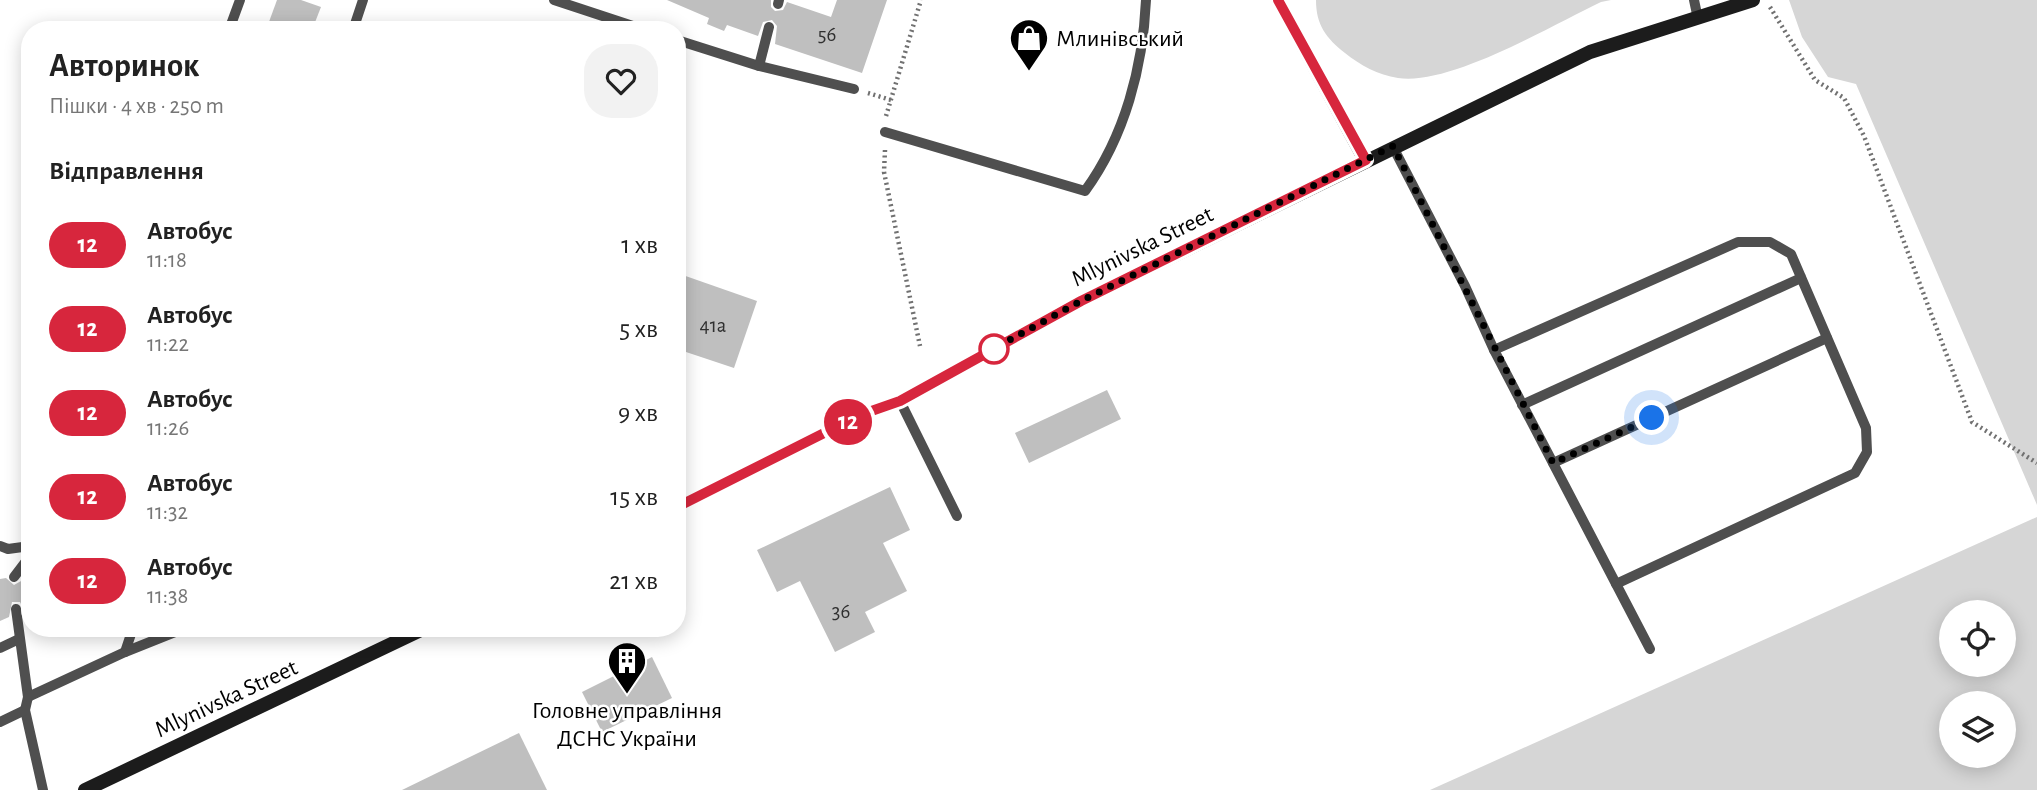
<!DOCTYPE html>
<html lang="uk">
<head>
<meta charset="utf-8">
<style>
	:root { --surface:#fff; --page:#f2f2f2; --text:#222; --muted:#767676 }
	body { margin:0; font-family:"Alegreya Sans",sans-serif; background:var(--page); color:var(--text); height:100vh; display:flex; flex-direction:column; font-size:26px; white-space:nowrap }
	* { box-sizing:border-box; margin:0 }
	p { font-size:23px; color:var(--muted) }
	.icon { flex:none; width:38px; height:38px; fill:none; stroke:currentColor; stroke-width:2; stroke-linecap:round; stroke-linejoin:round }
	.map { position:relative; flex:1; overflow:hidden }
	.panel { position:absolute; left:21px; top:21px; width:665px; height:616px; display:flex; flex-direction:column; background:var(--surface); border-radius:28px; box-shadow:0 4px 18px #0003 }
	.panel>* { flex:none }
	.badge { padding:0 14px; border-radius:23px; font-size:24px; line-height:46px }
	.buttons { position:absolute; left:1939px; top:600px; display:grid; gap:14px }
	.buttons a { display:grid; place-items:center; width:77px; height:77px; border-radius:50%; background:var(--surface); box-shadow:0 4px 18px #0003; font-size:35px }
	.you { position:absolute; width:35px; height:35px; margin:-18px; border:5px solid #fff; border-radius:50%; background:#1a73e8; box-shadow:0 0 0 10px #1a73e833 }
	.map>.badge { position:absolute; translate:-50% -50%; box-shadow:0 0 0 4px #fff }
	h2 { padding:0 28px; font-size:26px; line-height:63px }
	.round { display:grid; place-items:center; flex:none; width:74px; height:74px; border-radius:28px; background:var(--page) }
	.summary { display:flex; align-items:center; justify-content:space-between; height:119px; padding:0 28px }
	h1 { font-size:33px; font-weight:700; line-height:52px }
	ul { padding:0; list-style:none }
	li { display:flex; align-items:center; gap:21px; height:84px; padding:0 28px }
	li div { flex:1 }
	li b { display:block; font-size:26px }
	li em { font-style:normal }
	li .badge { min-width:77px; font-weight:700; text-align:center }
	.map>svg:first-child { display:block }
	.green { fill:#d6d6d6; fill-rule:evenodd }
	.building { fill:#bfbfbf }
	.lines { fill:none; stroke-linecap:round; stroke-linejoin:round }
	.path { stroke:#717171; stroke-width:4.5; stroke-dasharray:2 3.5; stroke-linecap:butt }
	.lane { stroke:#4f4f4f; stroke-width:10 }
	.secondary { stroke:#1c1c1c; stroke-width:14 }
	.line-casing { stroke:#fff; stroke-width:16 }
	.line { stroke:#d7263d; stroke-width:10 }
	.walk { stroke:#000; stroke-width:7; stroke-dasharray:0 12.6 }
	.stop-dot { fill:#fff; stroke:#d7263d; stroke-width:3.5 }
	.labels { text-anchor:middle; stroke-width:5; stroke-linejoin:round; paint-order:stroke }
	.number-label { font-size:21px; fill:#303030 }
	.poi-label { font-size:24px; fill:#000; stroke:#fff; text-anchor:start }
	.street-label { font-size:24px; fill:#000; stroke:#fff }
</style>
</head>
<body>
<div class="map">
<svg width="2037" height="790" viewBox="0 0 2037 790">
	<rect width="100%" height="100%" fill="#fff"/>
	<!-- green -->
	<g class="green">
		<path d="M1316,0H1611L1601,2C1552,25 1451,86 1398,78C1378,75 1360,65 1345,53C1326,38 1316,25 1316,0Z"/>
		<polygon points="1789,0 2037,0 2037,505 1856,84 1828,77 1802,37"/>
		<path d="M2037,517V790H1430ZM2004,612V665H1951V612ZM1951,704H2004V756H1951Z"/>
	</g>
	<!-- building -->
	<g class="building">
		<polygon points="277,0 301,0 321,7 312,30 266,30"/>
		<polygon points="667,0 771,0 771,7 775,11 783,10 787,2 831,17 837,0 887,0 862,73 775,44 777,26 772,20 763,22 758,36 727,25 724,31 707,24 709,18"/>
		<polygon points="677,273 757,301 734,368 677,349"/>
		<polygon points="1107,390 1121,419 1029,463 1015,433"/>
		<polygon points="890,487 910,530 883,543 907,591 865,612 875,632 835,652 800,581 777,592 757,550"/>
		<polygon points="30,576 30,607 24,610 20,602 12,602 9,617 0,621 0,579 6,578 14,585"/>
		<polygon points="652,657 672,698 602,732 582,692"/>
		<polygon points="519,733 547,790 402,790"/>
	</g>
	<g class="lines">
		<!-- path -->
		<g class="path">
			<polyline points="1770,7 1815,80 1844,98 1864,136 1972,422 2037,463"/>
			<polyline points="868,93 891,100"/>
			<polyline points="886,116 921,0"/>
			<polyline points="885,150 884,172 920,346"/>
		</g>
		<!-- lane -->
		<g class="lane">
			<polyline points="554,0 645,30"/>
			<polyline points="1694,0 1698,19"/>
			<polyline points="778,4 779,0"/>
			<polyline points="229,30 240,0"/>
			<polyline points="353,30 363,0"/>
			<polyline points="677,40 759,66 854,89"/>
			<polyline points="759,66 769,27"/>
			<path d="M885,132L1085,191C1125,136 1143,67 1146,0"/>
			<polyline points="1393,147 1465,286 1494,350 1650,649"/>
			<polyline points="1494,350 1738,242 1770,242 1791,254 1866,428 1867,452 1855,473 1616,584"/>
			<polyline points="900,401 957,516"/>
			<polyline points="1522,405 1801,278"/>
			<polyline points="1553,463 1827,338"/>
			<polyline points="0,546 8,549 30,546"/>
			<polyline points="14,577 30,556"/>
			<polyline points="16,609 28,697 25,710 43,790"/>
			<polyline points="0,648 19,639"/>
			<polyline points="125,652 133,628"/>
			<polyline points="28,697 125,652 185,628"/>
			<polyline points="0,722 25,710"/>
		</g>
		<!-- secondary -->
		<g class="secondary">
			<polyline points="1278,0 1365,160"/>
			<polyline points="677,507 860,415 900,401 1081,301 1590,52 1753,0"/>
			<polyline points="85,790 425,628"/>
		</g>
	</g>
	<g class="lines">
		<!-- line casing -->
		<g class="line-casing">
			<polyline id="line" points="677,507 860,415 900,401 1081,301 1366,160 1278,0"/>
		</g>
		<!-- line -->
		<use href="#line" class="line"/>
		<!-- walk -->
		<polyline class="walk" points="994,349 991,350 1081,301 1393,146 1553,463 1652,418"/>
	</g>
	<!-- icons -->
	<defs>
		<g id="shop-pin" transform="scale(2.0125)"><path d="M0 17L-7.5 6A9.5 9.5 0 1 1 7.5 6Z" fill="#000" stroke="#fff"/><path d="M-5-2.5h2.3a2.7 3.5 0 0 1 5.4 0H5L5.5 6h-11ZM-1.5-2.5h3a1.5 2.3 0 0 0-3 0Z" fill="#fff"/></g>
		<g id="building-pin" transform="scale(2.0125)"><path d="M0 17L-7.5 6A9.5 9.5 0 1 1 7.5 6Z" fill="#000" stroke="#fff"/><path d="M-4-6H4V6H1V3H-1V6H-4ZM-2.5-4.3h1.7v1.8h-1.7ZM.8-4.3h1.7v1.8H.8ZM-2.5-1h1.7V.8h-1.7ZM.8-1h1.7V.8H.8Z" fill="#fff"/></g>
	</defs>
	<g fill-rule="evenodd">
		<use href="#shop-pin" x="1029" y="38"/>
		<use href="#building-pin" x="627" y="661"/>
	</g>
	<!-- markers -->
	<circle class="stop-dot" cx="994" cy="349" r="14"/>
	<g class="labels">
		<!-- number labels -->
		<g class="number-label">
			<text x="827" y="41">56</text>
			<text x="713" y="332">41а</text>
			<text x="841" y="618">36</text>
		</g>
		<!-- poi labels -->
		<g class="poi-label">
			<text x="1056" y="46">Млинівський</text>
			<text x="627" y="718" text-anchor="middle">Головне управління<tspan x="627" dy="28">ДСНС України</tspan></text>
		</g>
		<!-- street labels -->
		<g class="street-label">
			<text transform="translate(1142 246) rotate(-26)" y="8">Mlynivska Street</text>
			<text transform="translate(226 698) rotate(-25)" y="8">Mlynivska Street</text>
		</g>
	</g>
</svg>
<div class="buttons">
<a><svg class="icon" aria-label="locate" viewBox="0 0 24 24"><circle cx="12" cy="12" r="6"/><path d="M12 2v4M12 18v4M2 12h4M18 12h4"/></svg></a>
<a><svg class="icon" aria-label="layers" viewBox="0 0 24 24"><path d="M12 4l9 5-9 5-9-5zM3 14l9 5 9-5"/></svg></a>
</div>
<div class="you" style="left:1652px;top:418px"></div>
<b class="badge" style="left:848px;top:422px;background:#d7263d;color:#fff">12</b>
<section class="panel">
<div class="summary"><div><h1>Авторинок</h1><p>Пішки · 4 хв · 250 m</p></div><a class="round"><svg class="icon" aria-label="heart" viewBox="0 0 24 24"><path d="M12 20l-8-8c-3-5 5-10 8-4 3-6 11-1 8 4z"/></svg></a></div>
<h2>Відправлення</h2>
<ul>
<li><span class="badge" style="background:#d7263d;color:#fff">12</span><div><b>Автобус</b><p>11:18</p></div><em>1 хв</em></li>
<li><span class="badge" style="background:#d7263d;color:#fff">12</span><div><b>Автобус</b><p>11:22</p></div><em>5 хв</em></li>
<li><span class="badge" style="background:#d7263d;color:#fff">12</span><div><b>Автобус</b><p>11:26</p></div><em>9 хв</em></li>
<li><span class="badge" style="background:#d7263d;color:#fff">12</span><div><b>Автобус</b><p>11:32</p></div><em>15 хв</em></li>
<li><span class="badge" style="background:#d7263d;color:#fff">12</span><div><b>Автобус</b><p>11:38</p></div><em>21 хв</em></li>
</ul>
</section>
</div>
</body>
</html>
